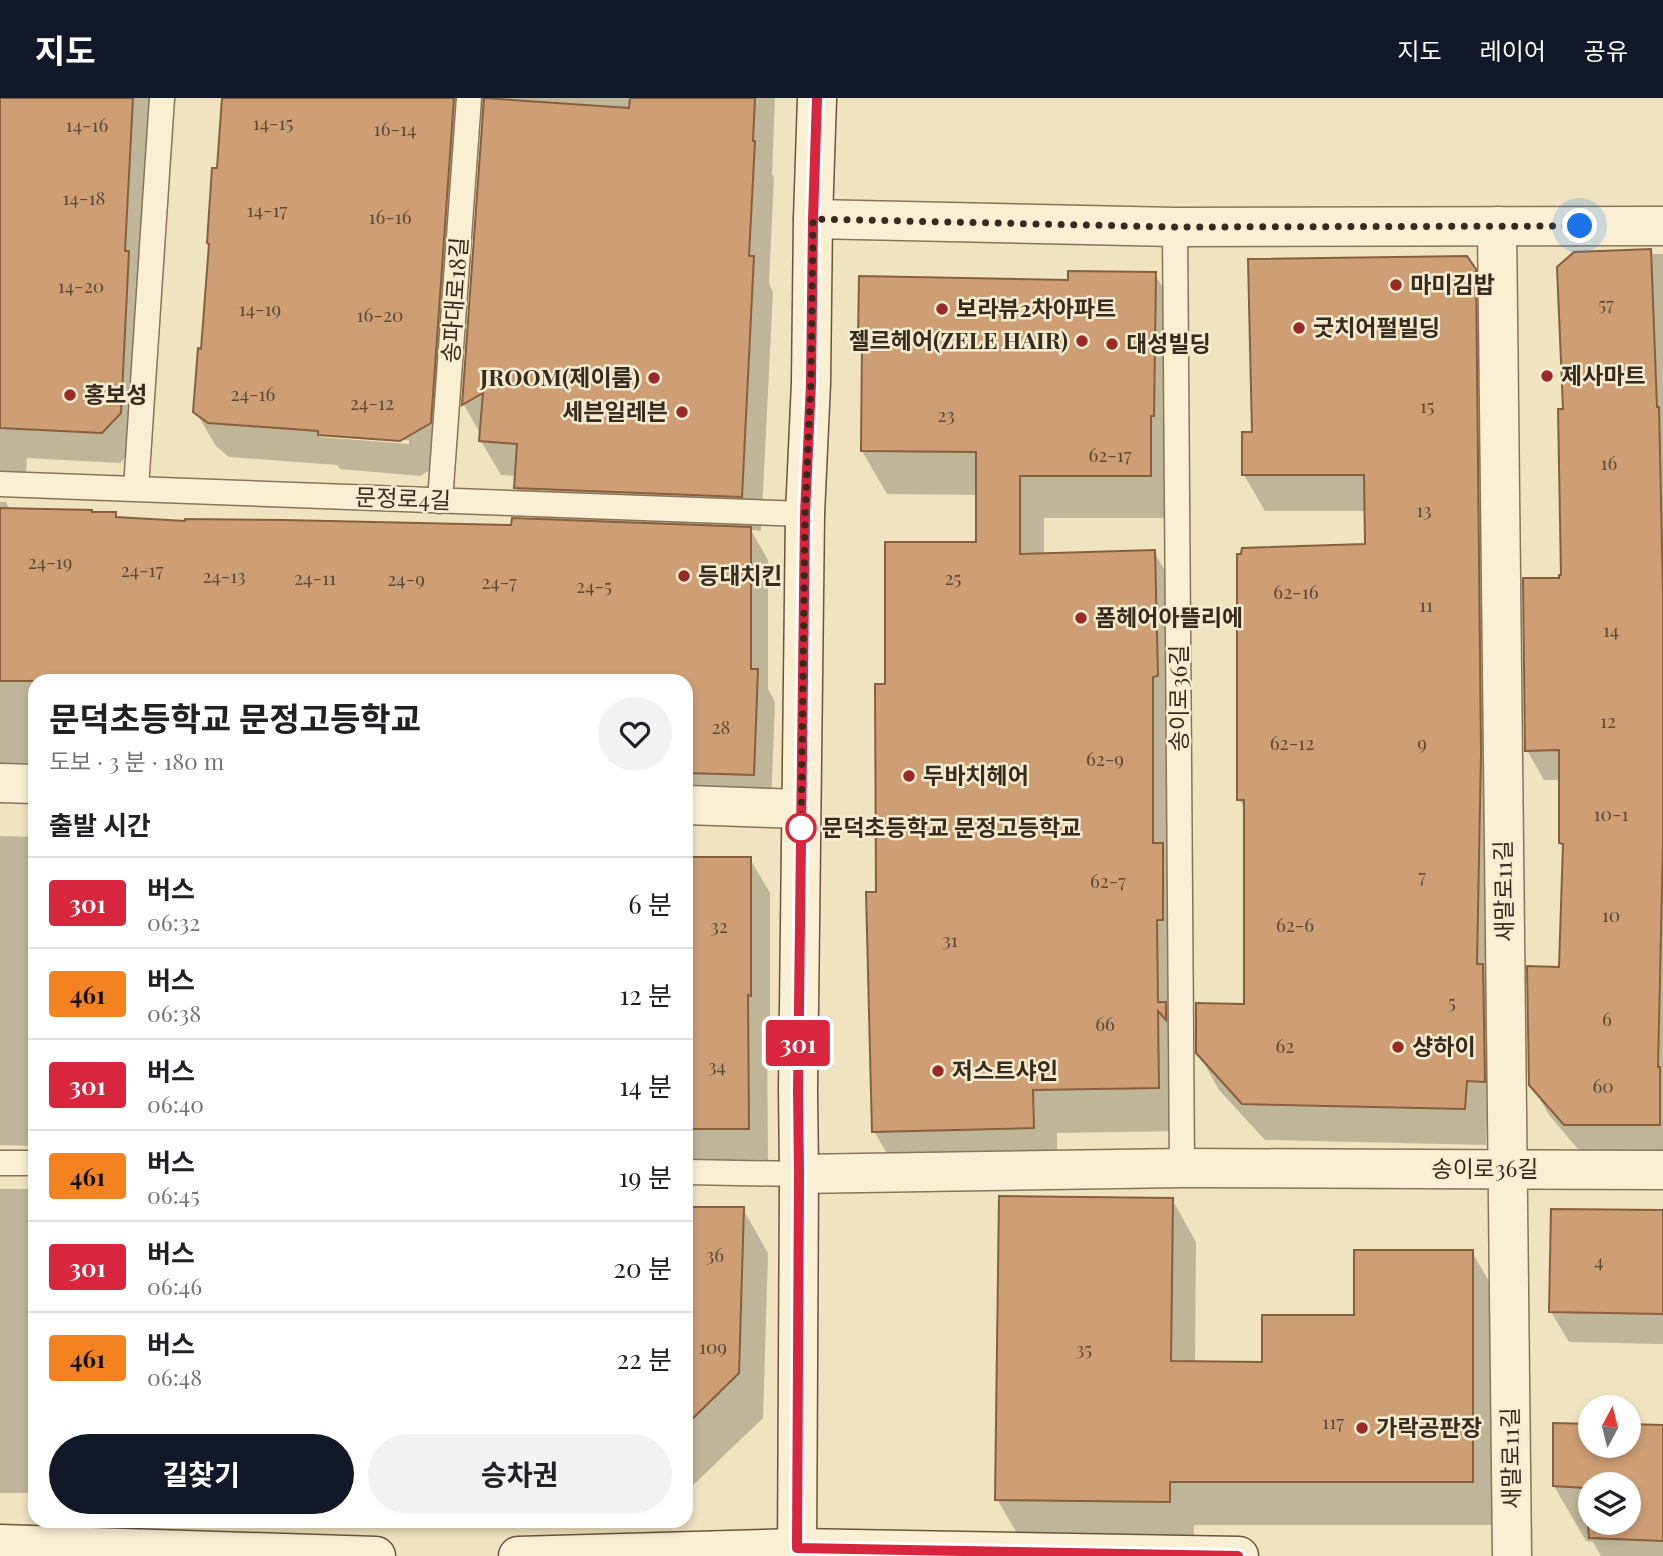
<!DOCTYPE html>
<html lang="ko">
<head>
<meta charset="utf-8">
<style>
	:root { --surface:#fff; --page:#f2f2f2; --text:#202124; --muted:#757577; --line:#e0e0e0; --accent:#111827 }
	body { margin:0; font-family:"Playfair Display","Noto Sans KR",serif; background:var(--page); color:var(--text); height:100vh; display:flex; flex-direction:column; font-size:26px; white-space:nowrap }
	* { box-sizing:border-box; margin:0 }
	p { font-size:23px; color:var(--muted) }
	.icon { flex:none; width:38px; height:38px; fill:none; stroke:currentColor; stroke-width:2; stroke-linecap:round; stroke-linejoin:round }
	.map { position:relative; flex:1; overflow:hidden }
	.drawer { position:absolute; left:28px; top:576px; width:665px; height:854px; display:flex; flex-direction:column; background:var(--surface); border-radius:21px; box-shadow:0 4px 10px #0003 }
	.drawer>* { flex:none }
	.badge { padding:0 14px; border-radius:5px; font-size:24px; line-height:46px }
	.needle { width:46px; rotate:7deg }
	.fabs { position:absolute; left:1578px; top:1297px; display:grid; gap:14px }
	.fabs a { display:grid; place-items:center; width:63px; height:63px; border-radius:50%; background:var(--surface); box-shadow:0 4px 10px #0003; font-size:35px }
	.you { position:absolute; width:35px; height:35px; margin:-18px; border:5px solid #fff; border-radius:50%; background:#1a73e8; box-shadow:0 0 0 10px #1a73e833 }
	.map>.badge { position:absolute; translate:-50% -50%; box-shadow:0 0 0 4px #fff }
	h2 { padding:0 21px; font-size:26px; line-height:63px }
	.round { display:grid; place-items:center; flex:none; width:74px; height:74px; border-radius:37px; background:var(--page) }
	.headline { display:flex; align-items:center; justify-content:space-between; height:119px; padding:0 21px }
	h1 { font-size:33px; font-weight:700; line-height:52px }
	.action { display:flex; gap:14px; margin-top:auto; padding:14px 21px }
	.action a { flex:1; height:80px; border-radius:42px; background:var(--accent); color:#fff; font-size:28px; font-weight:700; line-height:80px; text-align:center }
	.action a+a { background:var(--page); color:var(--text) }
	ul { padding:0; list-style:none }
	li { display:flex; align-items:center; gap:21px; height:91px; padding:0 21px; border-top:2px solid var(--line) }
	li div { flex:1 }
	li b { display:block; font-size:26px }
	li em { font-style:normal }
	li .badge { min-width:77px; font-weight:700; text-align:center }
	header { display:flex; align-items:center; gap:42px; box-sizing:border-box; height:98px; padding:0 35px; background:var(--accent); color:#fff }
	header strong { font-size:33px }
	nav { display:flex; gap:38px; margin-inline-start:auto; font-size:24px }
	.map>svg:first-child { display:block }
	.shadow { fill:#0003; fill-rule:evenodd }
	.building { fill:#ce9f75; stroke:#885f3d; stroke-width:2; fill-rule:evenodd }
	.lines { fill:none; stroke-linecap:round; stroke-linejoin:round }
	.lane-casing { stroke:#887458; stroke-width:27 }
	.street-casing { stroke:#887458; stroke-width:41 }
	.secondary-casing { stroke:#6a553b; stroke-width:41 }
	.lane { stroke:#f9f0d4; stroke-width:24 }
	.street { stroke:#f9f0d4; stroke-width:38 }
	.secondary { stroke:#f9f0d4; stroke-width:38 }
	.line-casing { stroke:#fff; stroke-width:16 }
	.line { stroke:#d7263d; stroke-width:10 }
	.walk { stroke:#372b1d; stroke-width:7; stroke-dasharray:0 12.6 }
	.poi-dot { fill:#982b27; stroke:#f6edd0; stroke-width:2.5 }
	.stop-dot { fill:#fff; stroke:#d7263d; stroke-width:3.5 }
	.labels { text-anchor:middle; stroke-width:5; stroke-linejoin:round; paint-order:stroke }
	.number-label { font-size:19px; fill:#5d4833 }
	.poi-label { font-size:23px; font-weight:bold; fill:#372b1d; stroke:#f6edd0; text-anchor:start }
	.street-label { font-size:23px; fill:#372b1d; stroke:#f6edd0 }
	.stop-label { font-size:23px; font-weight:bold; fill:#372b1d; stroke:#f6edd0; text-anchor:start }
</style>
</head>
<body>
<header>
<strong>지도</strong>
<nav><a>지도</a><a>레이어</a><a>공유</a></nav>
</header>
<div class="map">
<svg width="1663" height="1458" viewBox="0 0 1663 1458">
	<rect width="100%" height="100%" fill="#efe3c0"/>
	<!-- shadow -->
	<g class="shadow">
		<polygon points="0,0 154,0 138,345 120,365 27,360 25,395 0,380"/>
		<path d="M224,0H775L772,76L774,79L769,185L773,194L761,433L751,432L768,462V591L775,604L771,708L686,705V583H35V678L0,682V404H6L10,412L115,416L118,421L187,425L513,429L535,423L516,390V378L501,377L481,343V337L464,307L484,20L476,26L450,360L420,378L340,371L337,367L229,359L216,348L195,313L203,252L211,149L208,145L218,72ZM319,335L409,342V346L319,339Z"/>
		<polygon points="1650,153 1652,156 1663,156 1663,1057 1583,1057 1549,1017 1531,986 1561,871 1565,752 1560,745 1561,682 1544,682 1527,652 1562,479 1565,313"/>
		<polygon points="1474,172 1496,209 1505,1020 1487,1019 1486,1047 1265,1042 1219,992 1198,954 1246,908 1245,712 1239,701 1367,448 1366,413 1265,413 1244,377 1254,336"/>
		<polygon points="1155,176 1179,219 1175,420 1044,420 1044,457 1154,454 1179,497 1183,1033 1057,1035 1057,1072 899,1076 874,1033 877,795 887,588 978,446 978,397 887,396 862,353 864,248 860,241 1070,184"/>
		<polygon points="0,738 35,739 35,1048 0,1047"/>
		<polygon points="686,760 750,761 770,795 770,931 767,931 768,1064 686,1065"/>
		<rect x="0" y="1091" width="35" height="304"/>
		<polygon points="1172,1101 1196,1144 1195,1265 1263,1265 1355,1219 1472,1154 1497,1197 1497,1427 1194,1427 1194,1446 1022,1444 997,1401"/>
		<polygon points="686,1110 743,1111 768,1155 763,1320 686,1394"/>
		<polygon points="1663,1114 1663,1246 1569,1244 1551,1214"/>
		<path d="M1663,1328V1458H1601L1593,1444L1586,1443L1554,1388L1591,1348H1629ZM1591,1386H1629V1424H1591Z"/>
	</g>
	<!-- building -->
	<g class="building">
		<polygon points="0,0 133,0 125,153 129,153 121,315 102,335 0,330"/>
		<polygon points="222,0 454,0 431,325 400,343 318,337 318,333 208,325 193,314 198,250 201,251 209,146 207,145 212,70 217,70"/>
		<polygon points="484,0 629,10 630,0 755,0 753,43 755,43 749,158 754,158 742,399 514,390 517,346 479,343 483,295 462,307"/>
		<polygon points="1651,151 1657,309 1659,309 1663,495 1663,746 1658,969 1660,969 1660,1027 1564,1027 1529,987 1527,868 1559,869 1563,746 1559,745 1559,652 1525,653 1523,480 1559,480 1559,477 1561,477 1558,311 1563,311 1557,169 1574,154"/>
		<polygon points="1467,158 1476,171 1481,654 1477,866 1483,866 1485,984 1467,983 1465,1011 1242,1006 1196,955 1196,905 1244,906 1244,702 1237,702 1237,456 1241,456 1242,450 1365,446 1364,377 1242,377 1242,334 1252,334 1248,161"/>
		<polygon points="1068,173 1156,174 1154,318 1151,318 1151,378 1020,378 1020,456 1155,452 1158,578 1153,579 1153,745 1163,745 1163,822 1157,822 1158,904 1166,904 1166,922 1158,913 1159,990 1033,992 1034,1030 872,1034 866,794 876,794 875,586 885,586 885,444 976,444 976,354 861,353 862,242 858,242 859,178 1068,182"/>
		<polygon points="0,410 92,412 92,414 116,414 116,419 185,423 185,421 283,422 511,427 512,420 751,429 751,571 758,571 754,677 686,675 686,583 0,583"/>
		<polygon points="686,759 751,759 751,898 748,897 749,1031 686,1031"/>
		<polygon points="999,1098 1173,1100 1171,1263 1262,1264 1262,1217 1354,1217 1354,1152 1473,1152 1473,1384 1170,1384 1170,1404 995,1402"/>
		<polygon points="686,1109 744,1109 739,1275 686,1327"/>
		<polygon points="1551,1111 1663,1112 1663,1216 1549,1214"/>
		<path d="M1553,1325L1591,1326V1348H1629V1326L1663,1327V1443L1589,1440L1585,1390L1553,1388ZM1591,1386H1629V1424H1591Z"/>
	</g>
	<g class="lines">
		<!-- lane casing -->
		<g class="lane-casing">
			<g id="lane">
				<polyline points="1175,129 1182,1070"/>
				<polyline points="0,386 805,416"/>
				<polyline points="136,390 162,0"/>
				<polyline points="440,403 469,0"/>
				<polyline points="0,1065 35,1065"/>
				<polyline points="686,1074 799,1076"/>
			</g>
		</g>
		<!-- street casing -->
		<g class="street-casing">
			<g id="street">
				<polyline points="813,121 1175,129 1663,128"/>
				<polyline points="1497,128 1512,1458"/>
				<polyline points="0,685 35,686"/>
				<polyline points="686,707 801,711"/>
				<polyline points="799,1076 1182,1070 1663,1072"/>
			</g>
		</g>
		<!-- secondary casing -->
		<g class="secondary-casing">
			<g id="secondary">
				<polyline points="0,1446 376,1458"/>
				<polyline points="518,1458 797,1450 1239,1458"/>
				<polyline points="797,1458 799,1076 798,992 805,416 811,285 813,121 817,0"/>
			</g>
		</g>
		<!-- lane -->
		<use href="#lane" class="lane"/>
		<!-- street -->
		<use href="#street" class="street"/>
		<!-- secondary -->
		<use href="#secondary" class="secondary"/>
	</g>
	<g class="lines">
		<!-- line casing -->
		<g class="line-casing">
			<polyline id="line" points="817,0 813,121 811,285 805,416 802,657 798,992 799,1076 797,1450 1238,1458"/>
		</g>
		<!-- line -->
		<use href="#line" class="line"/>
		<!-- walk -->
		<polyline class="walk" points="801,730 801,736 805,416 811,285 813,121 1175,129 1580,128"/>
	</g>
	<!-- markers -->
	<g class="poi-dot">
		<circle cx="1396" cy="187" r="7"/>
		<circle cx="942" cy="211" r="7"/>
		<circle cx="1299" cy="230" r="7"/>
		<circle cx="1082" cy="243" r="7"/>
		<circle cx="1112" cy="246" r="7"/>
		<circle cx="1547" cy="278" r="7"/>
		<circle cx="654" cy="280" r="7"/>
		<circle cx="70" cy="297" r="7"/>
		<circle cx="682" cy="314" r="7"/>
		<circle cx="684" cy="478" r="7"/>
		<circle cx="1081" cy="520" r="7"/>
		<circle cx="909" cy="678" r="7"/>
		<circle cx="1398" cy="949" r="7"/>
		<circle cx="938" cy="973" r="7"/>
		<circle cx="1362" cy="1330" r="7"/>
	</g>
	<circle class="stop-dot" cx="801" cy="730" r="14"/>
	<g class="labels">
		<!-- number labels -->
		<g class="number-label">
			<text x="273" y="32">14-15</text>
			<text x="87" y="34">14-16</text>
			<text x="395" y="38">16-14</text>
			<text x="84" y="107">14-18</text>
			<text x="267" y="119">14-17</text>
			<text x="390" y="126">16-16</text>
			<text x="81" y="195">14-20</text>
			<text x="1606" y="213">57</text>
			<text x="260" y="218">14-19</text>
			<text x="380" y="224">16-20</text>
			<text x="253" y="303">24-16</text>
			<text x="372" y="312">24-12</text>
			<text x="1427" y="315">15</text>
			<text x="946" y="324">23</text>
			<text x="1110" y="364">62-17</text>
			<text x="1609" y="372">16</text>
			<text x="1424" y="419">13</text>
			<text x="50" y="471">24-19</text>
			<text x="142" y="479">24-17</text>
			<text x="224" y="485">24-13</text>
			<text x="315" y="487">24-11</text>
			<text x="953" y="487">25</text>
			<text x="406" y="488">24-9</text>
			<text x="499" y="491">24-7</text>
			<text x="594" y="495">24-5</text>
			<text x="1296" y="501">62-16</text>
			<text x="1426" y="514">11</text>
			<text x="1611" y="539">14</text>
			<text x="1608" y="630">12</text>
			<text x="721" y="636">28</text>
			<text x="1292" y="652">62-12</text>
			<text x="1422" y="652">9</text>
			<text x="1105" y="668">62-9</text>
			<text x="1611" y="723">10-1</text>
			<text x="1422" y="785">7</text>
			<text x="1108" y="790">62-7</text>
			<text x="1611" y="824">10</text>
			<text x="1295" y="834">62-6</text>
			<text x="719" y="835">32</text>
			<text x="950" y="849">31</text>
			<text x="1452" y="911">5</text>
			<text x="1607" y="928">6</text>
			<text x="1105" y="933">66</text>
			<text x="1285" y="955">62</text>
			<text x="717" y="975">34</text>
			<text x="1603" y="995">60</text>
			<text x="715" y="1164">36</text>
			<text x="1599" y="1170">4</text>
			<text x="713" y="1256">109</text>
			<text x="1084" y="1258">35</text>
			<text x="1333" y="1331">117</text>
		</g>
		<!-- poi labels -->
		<g class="poi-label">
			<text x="1410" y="195">마미김밥</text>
			<text x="956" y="219">보라뷰2차아파트</text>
			<text x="1313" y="238">굿치어펄빌딩</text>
			<text x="1068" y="251" text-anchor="end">젤르헤어(ZELE HAIR)</text>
			<text x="1126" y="254">대성빌딩</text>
			<text x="1561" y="286">제사마트</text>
			<text x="640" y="288" text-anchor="end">JROOM(제이룸)</text>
			<text x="84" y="305">홍보성</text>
			<text x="668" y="322" text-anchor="end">세븐일레븐</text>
			<text x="698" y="486">등대치킨</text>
			<text x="1095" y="528">폼헤어아뜰리에</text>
			<text x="923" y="686">두바치헤어</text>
			<text x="1412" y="957">샹하이</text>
			<text x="952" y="981">저스트샤인</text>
			<text x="1376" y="1338">가락공판장</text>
		</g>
		<!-- street labels -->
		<g class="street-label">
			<text transform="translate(455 202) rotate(-86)" y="8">송파대로18길</text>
			<text transform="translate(403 401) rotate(2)" y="8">문정로4길</text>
			<text transform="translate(1179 600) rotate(-90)" y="8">송이로36길</text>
			<text transform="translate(1504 793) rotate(-91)" y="8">새말로11길</text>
			<text x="1485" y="1079">송이로36길</text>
			<text transform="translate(1511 1360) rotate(-91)" y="8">새말로11길</text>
		</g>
		<!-- stop labels -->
		<g class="stop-label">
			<text x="822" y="738">문덕초등학교 문정고등학교</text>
		</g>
	</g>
</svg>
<div class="fabs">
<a><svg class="needle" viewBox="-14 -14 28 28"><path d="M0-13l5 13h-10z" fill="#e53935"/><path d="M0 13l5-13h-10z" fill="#757577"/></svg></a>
<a><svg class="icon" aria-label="layers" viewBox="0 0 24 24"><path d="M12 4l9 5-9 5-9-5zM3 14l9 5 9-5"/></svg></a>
</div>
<div class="you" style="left:1580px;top:128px"></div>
<b class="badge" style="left:798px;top:945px;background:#d7263d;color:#fff">301</b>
<section class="drawer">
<div class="headline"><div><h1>문덕초등학교 문정고등학교</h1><p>도보 · 3 분 · 180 m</p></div><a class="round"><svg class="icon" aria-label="heart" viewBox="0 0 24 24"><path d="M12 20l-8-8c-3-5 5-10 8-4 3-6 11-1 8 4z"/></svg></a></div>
<h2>출발 시간</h2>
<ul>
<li><span class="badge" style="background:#d7263d;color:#fff">301</span><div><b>버스</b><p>06:32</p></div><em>6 분</em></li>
<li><span class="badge" style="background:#f58220;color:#111">461</span><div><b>버스</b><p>06:38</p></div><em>12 분</em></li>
<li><span class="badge" style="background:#d7263d;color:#fff">301</span><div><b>버스</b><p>06:40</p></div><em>14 분</em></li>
<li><span class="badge" style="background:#f58220;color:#111">461</span><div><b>버스</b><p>06:45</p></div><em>19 분</em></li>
<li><span class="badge" style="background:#d7263d;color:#fff">301</span><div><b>버스</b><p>06:46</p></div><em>20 분</em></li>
<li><span class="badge" style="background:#f58220;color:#111">461</span><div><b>버스</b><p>06:48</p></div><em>22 분</em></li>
</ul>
<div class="action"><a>길찾기</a><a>승차권</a></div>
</section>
</div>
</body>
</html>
